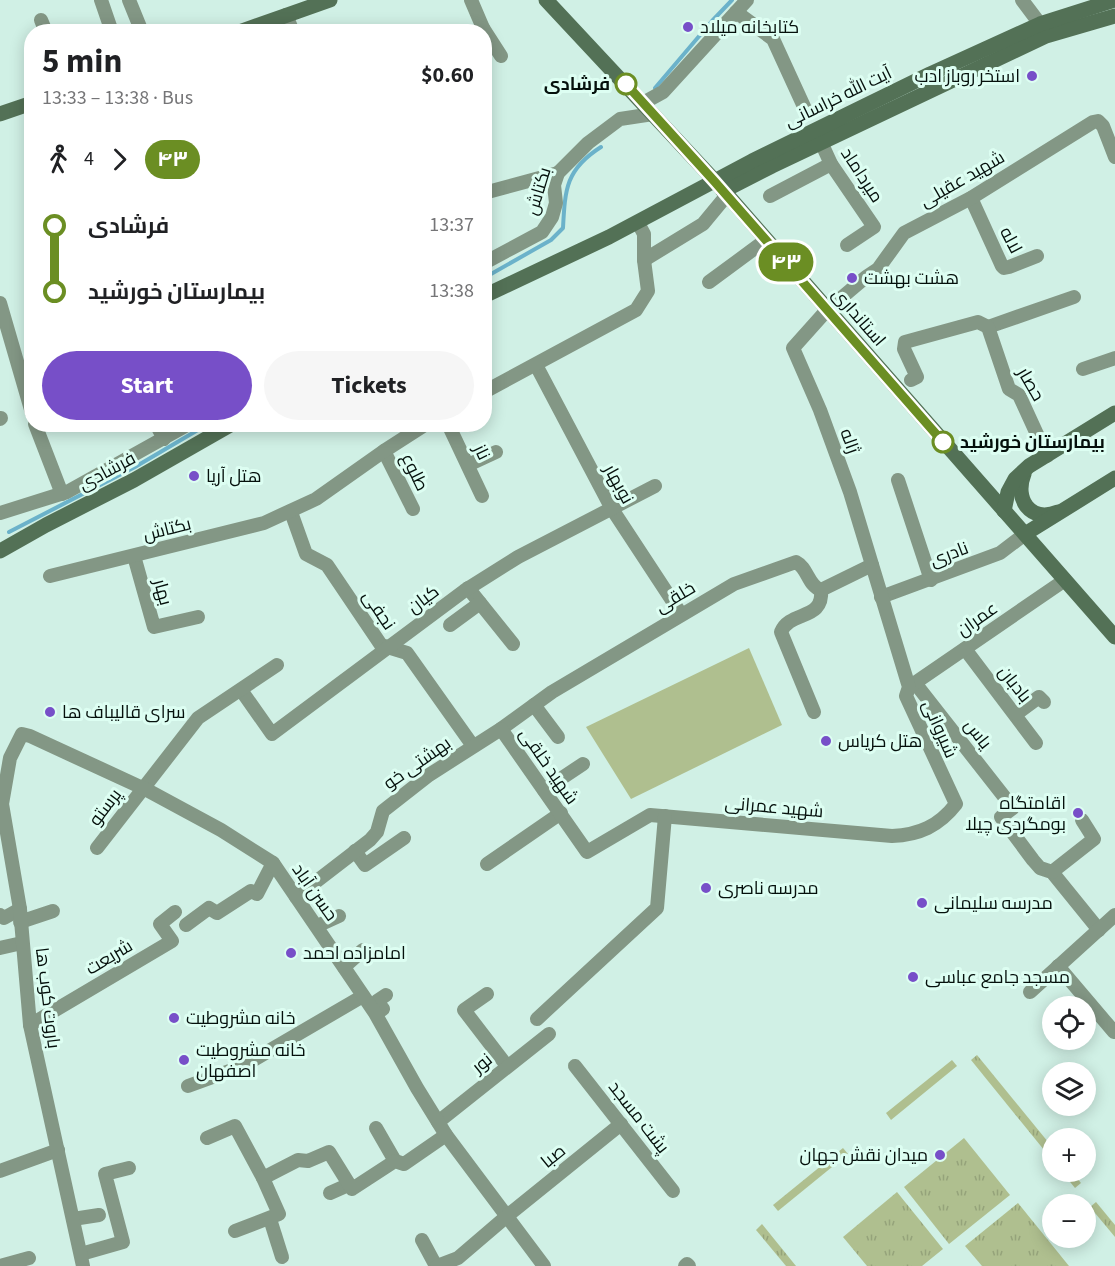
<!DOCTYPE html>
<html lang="en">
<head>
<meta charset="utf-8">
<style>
	:root { --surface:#fff; --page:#f6f6f6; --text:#202124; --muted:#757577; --accent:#774fc8 }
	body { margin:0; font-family:"Source Sans 3",Cairo,sans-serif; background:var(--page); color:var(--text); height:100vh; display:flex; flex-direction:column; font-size:22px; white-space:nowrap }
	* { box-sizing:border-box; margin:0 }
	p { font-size:20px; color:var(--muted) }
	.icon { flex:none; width:33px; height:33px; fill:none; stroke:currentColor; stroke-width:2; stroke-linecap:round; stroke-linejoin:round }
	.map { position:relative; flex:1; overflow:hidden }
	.details { position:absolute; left:24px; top:24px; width:468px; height:408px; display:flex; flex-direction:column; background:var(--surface); border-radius:24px; box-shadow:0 3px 15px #0003 }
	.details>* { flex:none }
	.badge { padding:0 12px; border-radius:20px; font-size:21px; line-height:39px }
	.buttons { position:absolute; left:1042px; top:996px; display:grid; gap:12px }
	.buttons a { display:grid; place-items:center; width:54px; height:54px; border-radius:50%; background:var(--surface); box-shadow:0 3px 15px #0003; font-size:30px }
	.map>.badge { position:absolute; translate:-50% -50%; box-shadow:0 0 0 3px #fff }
	.legs { display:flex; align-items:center; gap:9px; height:66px; padding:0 18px; font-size:20px }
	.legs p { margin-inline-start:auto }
	.headline { display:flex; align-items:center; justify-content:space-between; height:102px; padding:0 18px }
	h1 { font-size:33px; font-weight:700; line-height:45px }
	.button { display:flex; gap:12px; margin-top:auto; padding:12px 18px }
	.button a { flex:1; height:69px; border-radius:36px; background:var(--accent); color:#fff; font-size:24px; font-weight:700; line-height:69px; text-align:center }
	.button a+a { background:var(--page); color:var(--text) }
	ul { padding:0 18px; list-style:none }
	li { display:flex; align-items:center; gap:21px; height:66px; font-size:22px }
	li i { display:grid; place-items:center; width:9px; height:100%; margin:0 8px; background:currentColor }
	li i::after { content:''; width:15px; height:15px; margin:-8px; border:4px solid; border-radius:50%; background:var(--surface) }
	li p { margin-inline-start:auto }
	li:first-child i { background:linear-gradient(#0000 50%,currentColor 0) }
	li:last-child i { background:linear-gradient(currentColor 50%,#0000 0) }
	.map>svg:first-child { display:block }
	.grass { fill:url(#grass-tufts) }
	.park { fill:#afbf8f }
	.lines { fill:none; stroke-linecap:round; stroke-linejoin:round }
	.stream { stroke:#6bb2ca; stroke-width:4 }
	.minor { stroke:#839785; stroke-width:14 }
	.secondary { stroke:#537156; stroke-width:15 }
	.line-1-casing { stroke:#fff; stroke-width:14 }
	.line-1 { stroke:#6b8e23; stroke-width:9 }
	.poi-dot { fill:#774fc8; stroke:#ddfef2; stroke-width:2 }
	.stop-1-dot { fill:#fff; stroke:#6b8e23; stroke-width:3 }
	.labels { text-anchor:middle; stroke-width:6; stroke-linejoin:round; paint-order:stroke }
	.poi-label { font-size:18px; fill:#05100c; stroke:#ddfef2; text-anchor:start }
	.stop-label { font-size:18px; font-weight:bold; fill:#05100c; stroke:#ddfef2; text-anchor:end }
	.street-label { font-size:18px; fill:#05100c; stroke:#ddfef2 }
</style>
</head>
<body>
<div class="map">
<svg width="1115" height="1266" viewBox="0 0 1115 1266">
	<defs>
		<pattern id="grass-tufts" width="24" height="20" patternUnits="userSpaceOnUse" patternTransform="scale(1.5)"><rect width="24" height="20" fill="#afbf8f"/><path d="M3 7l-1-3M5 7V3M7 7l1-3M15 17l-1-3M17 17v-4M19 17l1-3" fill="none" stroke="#95a37a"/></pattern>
	</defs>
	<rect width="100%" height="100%" fill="#d0f0e5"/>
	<!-- grass -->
	<g class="grass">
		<polygon points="977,1055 1053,1148 1053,1161 971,1060"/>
		<polygon points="952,1060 957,1066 891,1120 886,1113"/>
		<polygon points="964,1138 1010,1195 949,1244 904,1187"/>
		<polygon points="843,1148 848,1154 778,1211 773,1205"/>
		<polygon points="1062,1172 1072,1172 1081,1183 1075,1188"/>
		<polygon points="897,1192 943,1249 922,1266 867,1266 843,1237"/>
		<polygon points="1096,1202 1115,1225 1115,1237 1090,1207"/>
		<polygon points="1018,1203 1069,1266 982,1266 965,1246"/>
		<polygon points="762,1224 796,1266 786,1266 756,1230"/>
	</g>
	<!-- park -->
	<polygon class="park" points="749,648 782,725 631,799 586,727"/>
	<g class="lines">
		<!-- stream -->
		<g class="stream">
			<polyline points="655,88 712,21 732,0"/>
			<path d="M484,278L551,240L563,228C565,189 566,169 601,147"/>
			<polyline points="9,532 135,467 208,424"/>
		</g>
		<!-- minor -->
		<g class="minor">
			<polyline points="101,0 112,32"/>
			<polyline points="129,0 142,32"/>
			<polyline points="471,0 483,28 477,32"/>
			<polyline points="1022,0 1040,24"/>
			<polyline points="736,12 773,39 806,111"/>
			<polyline points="286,15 293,32"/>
			<polyline points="41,20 46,32"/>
			<polyline points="483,28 501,56"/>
			<polyline points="643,103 663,92 747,0"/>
			<polyline points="821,142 831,164 874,227 847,245"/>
			<polyline points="484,193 558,173"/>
			<polyline points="770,196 831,164"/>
			<polyline points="971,198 1002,266 1004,268 1009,267 1037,256"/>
			<polyline points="644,260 703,224 727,195"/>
			<polyline points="484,263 542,232 552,217 556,203 554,185 558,173 588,143 620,119 653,114"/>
			<polyline points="709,282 766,240"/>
			<polyline points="0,303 32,413"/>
			<polyline points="988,327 1074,297"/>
			<polyline points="536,365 612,509 681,614"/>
			<polyline points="1083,369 1115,358"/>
			<polyline points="911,380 917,377 904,349 905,342 978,322 988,327 1009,389 1019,395 1047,456"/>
			<polyline points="484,392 636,310 648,291 644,260 644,234 638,223"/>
			<polyline points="0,419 1,418"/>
			<polyline points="35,424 62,494"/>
			<polyline points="156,424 164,439"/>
			<polyline points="448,424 482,496"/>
			<polyline points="384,451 413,509"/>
			<polyline points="468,465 496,452"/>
			<polyline points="898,480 931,580"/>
			<polyline points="291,512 306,554 327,565 381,645 407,653 473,746"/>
			<polyline points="0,513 67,492 189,424"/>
			<polyline points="134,556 154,627 198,617"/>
			<polyline points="50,576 264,523 316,499 384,451 426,424"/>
			<polyline points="468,588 513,644"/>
			<polyline points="881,597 1000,553 1025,534"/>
			<polyline points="450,625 480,603"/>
			<polyline points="965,649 1036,743"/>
			<polyline points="915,683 1013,808 1001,817 1033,860 1040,868 1052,872 1099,930"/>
			<polyline points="909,687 1065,580"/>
			<polyline points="241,690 272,734 464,591 518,557 655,486"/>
			<polyline points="534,705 558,737"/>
			<path d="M814,712L781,632C790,610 824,621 821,590"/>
			<polyline points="1016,714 1039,697 1044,702"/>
			<path d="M501,729L552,692L734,584L796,562C808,568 808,586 821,590L872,565"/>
			<polyline points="544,790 583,764"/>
			<polyline points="97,848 198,718 277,665"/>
			<polyline points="355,851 365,865 404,838"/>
			<polyline points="487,864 561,813"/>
			<polyline points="1052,872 1094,839 1082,820"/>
			<path d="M296,897L370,840L377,832L383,811L429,775L501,729L587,852L650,815L892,836C919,835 939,826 956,804L906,696L909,687L850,492L820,410L793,348L827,310L866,277L878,269L904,233L971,198L1093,122L1098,121L1103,126L1115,157"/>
			<polyline points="0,915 4,918 20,909"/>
			<polyline points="20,922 53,911"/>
			<polyline points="186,925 209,908 217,913 251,891 257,894 273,863"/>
			<polyline points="317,926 339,916"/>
			<polyline points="0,948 22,943"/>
			<polyline points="1058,966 1114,1032"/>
			<polyline points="344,967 363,950"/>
			<polyline points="1030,992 1115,915"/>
			<polyline points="487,994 464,1010 507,1066"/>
			<polyline points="377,1013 383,1009 377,1001 386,995"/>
			<polyline points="537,1019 657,908 665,816"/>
			<polyline points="30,1025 172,941 160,924 175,912"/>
			<polyline points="575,1066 673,1191"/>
			<polyline points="188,1086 243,1066 363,996"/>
			<polyline points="438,1122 549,1034"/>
			<polyline points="376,1128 395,1161"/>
			<polyline points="207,1138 235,1126 263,1178"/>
			<polyline points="0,1171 58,1150"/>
			<polyline points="330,1193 348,1185"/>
			<polyline points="73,1219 99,1215"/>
			<polyline points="270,1219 282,1257"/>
			<polyline points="235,1231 279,1214 263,1178 298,1160 308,1161 329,1152 352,1189 395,1161 404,1164 446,1135"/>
			<polyline points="422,1240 436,1266"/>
			<polyline points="81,1254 123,1242 105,1174 129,1168"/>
			<polyline points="0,1266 29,1258"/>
			<polyline points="83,1266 30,1025 20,909 2,804 10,758 22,734 30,736 147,790 221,830 273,863 375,1013 417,1088 446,1135 544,1266"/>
			<polyline points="437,1266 458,1258 507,1216 621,1124"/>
			<polyline points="685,1266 687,1264 689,1266"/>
		</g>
		<!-- secondary -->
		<g class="secondary">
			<polyline points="546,0 715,181 1115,637"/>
			<polyline points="239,32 330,0"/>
			<polyline points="0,114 32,103"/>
			<polyline points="723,191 772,166 1046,36 1115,16"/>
			<polyline points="484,296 609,237 752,161 930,74 1040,24 1115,0"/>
			<path d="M1024,474C1014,499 1030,523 1058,512"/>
			<polyline points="1004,511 1008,492 1015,479 1029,466 1115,413"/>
			<polyline points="1025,534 1115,478"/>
			<polyline points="0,551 46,525 134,480 232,424"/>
		</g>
	</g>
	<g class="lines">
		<!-- line-1 casing -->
		<g class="line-1-casing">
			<polyline id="line-1" points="626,84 715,182 943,442"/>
		</g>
		<!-- line-1 -->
		<use href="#line-1" class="line-1"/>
	</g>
	<!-- markers -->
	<g class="poi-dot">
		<circle cx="688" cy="27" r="6"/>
		<circle cx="1032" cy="76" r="6"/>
		<circle cx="852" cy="278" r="6"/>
		<circle cx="194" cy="476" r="6"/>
		<circle cx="50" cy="712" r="6"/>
		<circle cx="826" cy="741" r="6"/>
		<circle cx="1078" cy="813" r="6"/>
		<circle cx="706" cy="888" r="6"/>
		<circle cx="922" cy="903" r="6"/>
		<circle cx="291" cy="953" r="6"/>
		<circle cx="913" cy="977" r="6"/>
		<circle cx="174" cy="1018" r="6"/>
		<circle cx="184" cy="1060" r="6"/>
		<circle cx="940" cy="1155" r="6"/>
	</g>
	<g class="stop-1-dot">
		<circle cx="626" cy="84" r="10"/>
		<circle cx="943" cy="442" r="10"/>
	</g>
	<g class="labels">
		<!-- poi labels -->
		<g class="poi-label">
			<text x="700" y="33">کتابخانه میلاد</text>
			<text x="1020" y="82" text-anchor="end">استخر روباز ادب</text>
			<text x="864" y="284">هشت بهشت</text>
			<text x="206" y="482">هتل آریا</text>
			<text x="62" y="718">سرای قالیباف ها</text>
			<text x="838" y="747">هتل کریاس</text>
			<text x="1066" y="809" text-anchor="end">اقامتگاه<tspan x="1066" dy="21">بومگردی چیلا</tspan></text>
			<text x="718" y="894">مدرسه ناصری</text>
			<text x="934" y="909">مدرسه سلیمانی</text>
			<text x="303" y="959">امامزاده احمد</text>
			<text x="925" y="983">مسجد جامع عباسی</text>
			<text x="186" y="1024">خانه مشروطیت</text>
			<text x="196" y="1056">خانه مشروطیت<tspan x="196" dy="21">اصفهان</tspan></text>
			<text x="928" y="1161" text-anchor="end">میدان نقش جهان</text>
		</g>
		<!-- stop labels -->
		<g class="stop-label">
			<text x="610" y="90">فرشادی</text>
			<text x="960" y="448" text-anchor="start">بیمارستان خورشید</text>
		</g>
		<!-- street labels -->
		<g class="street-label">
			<text transform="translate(838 97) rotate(-26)" y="6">آیت الله خراسانی</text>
			<text transform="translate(862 175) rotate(57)" y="6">میرداماد</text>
			<text transform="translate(962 179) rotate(-30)" y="6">شهید عقیلی</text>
			<text transform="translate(538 191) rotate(-73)" y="6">بکتاش</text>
			<text transform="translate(1011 240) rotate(62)" y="6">لاله</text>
			<text transform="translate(859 317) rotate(49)" y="6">استانداری</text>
			<text transform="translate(1031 384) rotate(60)" y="6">حصار</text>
			<text transform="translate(850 441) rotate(70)" y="6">ژاله</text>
			<text transform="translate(482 452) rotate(64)" y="6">ناز</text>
			<text transform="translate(107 471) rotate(-28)" y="6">فرشادی</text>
			<text transform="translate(415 472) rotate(64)" y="6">طلوع</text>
			<text transform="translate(619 484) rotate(61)" y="6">نوبهار</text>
			<text transform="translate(167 529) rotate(-14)" y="6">بکتاش</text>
			<text transform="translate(949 554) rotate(-21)" y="6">نادری</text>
			<text transform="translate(163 592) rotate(75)" y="6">بهار</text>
			<text transform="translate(675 597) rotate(-31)" y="6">خلقی</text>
			<text transform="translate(423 599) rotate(-37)" y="6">کیان</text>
			<text transform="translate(379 610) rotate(56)" y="6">نجفی</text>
			<text transform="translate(977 619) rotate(-35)" y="6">عمران</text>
			<text transform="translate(1015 684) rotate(52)" y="6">بادبان</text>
			<text transform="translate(940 729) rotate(66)" y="6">شیروانی</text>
			<text transform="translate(978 734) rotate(52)" y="6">یاس</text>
			<text transform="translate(417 763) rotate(-35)" y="6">بهشتی خو</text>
			<text transform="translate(549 766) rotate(55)" y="6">شهید خلقی</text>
			<text transform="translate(105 807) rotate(-53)" y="6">پرستو</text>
			<text transform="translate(774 807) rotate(5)" y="6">شهید عمرانی</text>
			<text transform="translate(315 892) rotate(55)" y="6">حسن آباد</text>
			<text transform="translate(109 957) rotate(-31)" y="6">شریعت</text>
			<text transform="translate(48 998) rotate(83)" y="6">باروت کوب ها</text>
			<text transform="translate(482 1063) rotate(-39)" y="6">نور</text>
			<text transform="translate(639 1117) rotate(52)" y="6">پشت مسجد</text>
			<text transform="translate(553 1156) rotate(-39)" y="6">صبا</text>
		</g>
	</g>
</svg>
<div class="buttons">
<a><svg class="icon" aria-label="locate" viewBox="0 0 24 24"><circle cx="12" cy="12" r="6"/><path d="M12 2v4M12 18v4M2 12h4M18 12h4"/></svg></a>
<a><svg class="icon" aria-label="layers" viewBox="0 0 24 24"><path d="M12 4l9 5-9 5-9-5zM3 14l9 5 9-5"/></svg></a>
<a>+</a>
<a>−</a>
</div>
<b class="badge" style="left:786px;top:262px;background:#6b8e23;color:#fff">۴۳</b>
<section class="details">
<div class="headline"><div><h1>5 min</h1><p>13:33 – 13:38 · Bus</p></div><b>$0.60</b></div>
<div class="legs"><svg class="icon" aria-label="walk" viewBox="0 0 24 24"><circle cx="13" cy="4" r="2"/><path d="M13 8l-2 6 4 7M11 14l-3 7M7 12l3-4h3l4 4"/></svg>4<svg class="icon" aria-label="forward" viewBox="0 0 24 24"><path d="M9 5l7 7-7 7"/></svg><b class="badge" style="background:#6b8e23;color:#fff">۴۳</b></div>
<ul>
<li><i style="color:#6b8e23"></i><b>فرشادی</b><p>13:37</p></li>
<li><i style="color:#6b8e23"></i><b>بیمارستان خورشید</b><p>13:38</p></li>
</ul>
<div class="button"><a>Start</a><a>Tickets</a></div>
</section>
</div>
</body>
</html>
